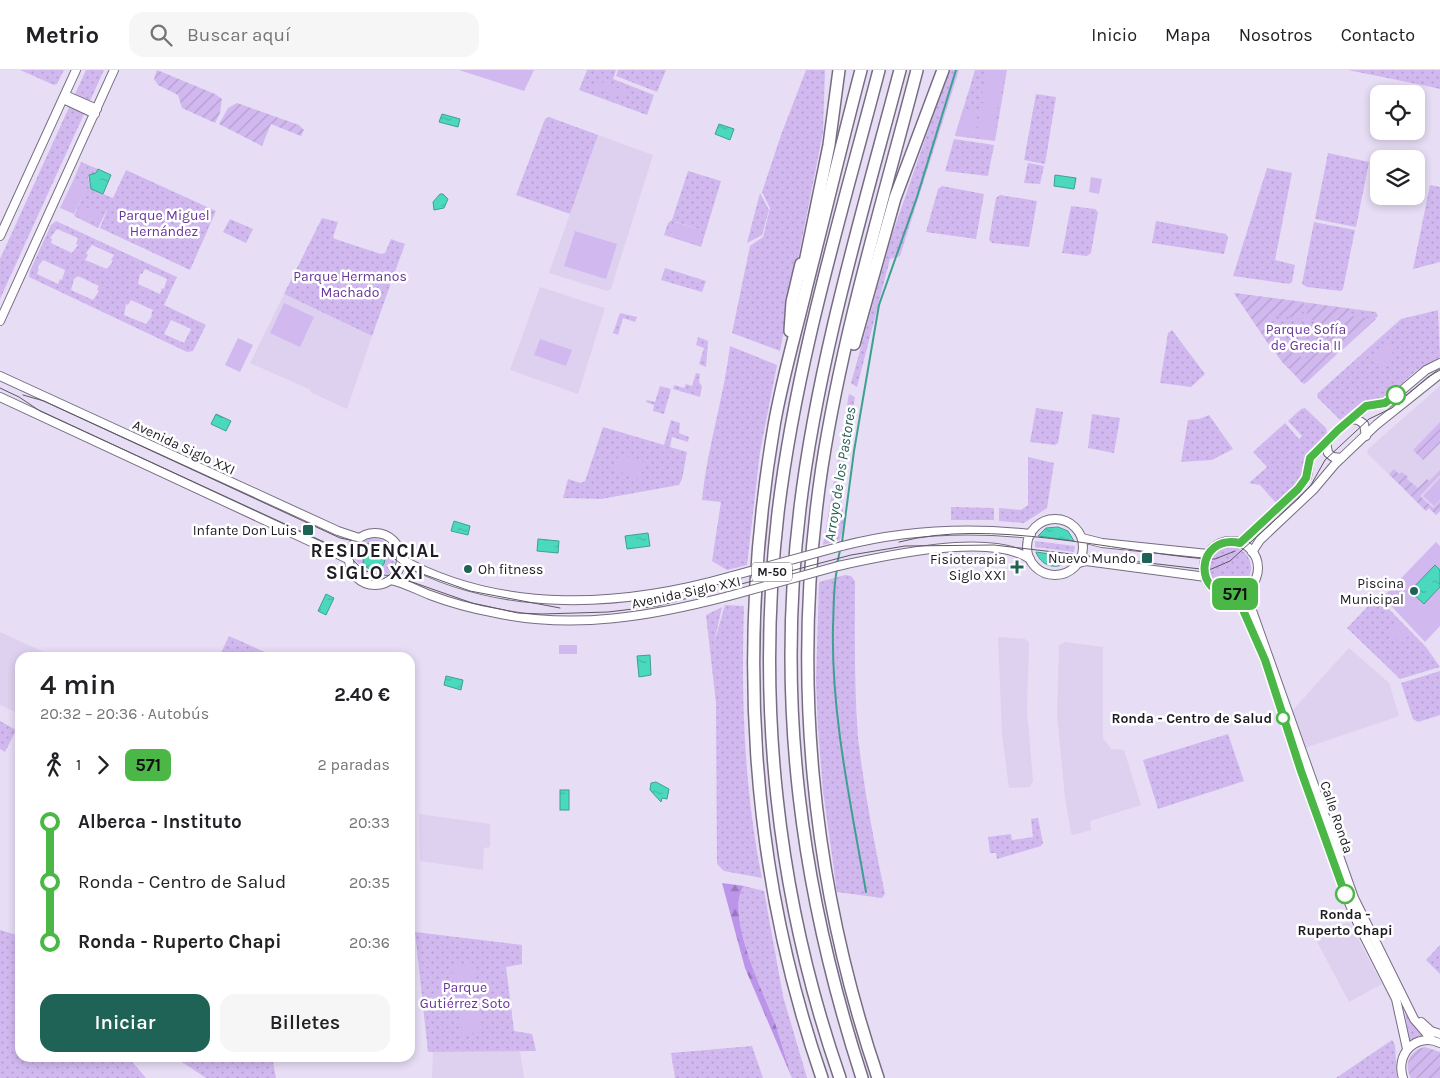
<!DOCTYPE html>
<html lang="es">
<head>
<meta charset="utf-8">
<style>
	:root { --surface:#fff; --page:#f6f6f6; --text:#202124; --muted:#757577; --line:#e0e0e0; --accent:#1e6355 }
	body { margin:0; font-family:Karla,sans-serif; background:var(--page); color:var(--text); height:100vh; display:flex; flex-direction:column; font-size:19px; white-space:nowrap }
	* { box-sizing:border-box; margin:0 }
	p { font-size:16px; color:var(--muted) }
	.icon { flex:none; width:28px; height:28px; fill:none; stroke:currentColor; stroke-width:2; stroke-linecap:round; stroke-linejoin:round }
	.map { position:relative; flex:1; overflow:hidden }
	.panel { position:absolute; left:15px; top:582px; width:400px; height:410px; display:flex; flex-direction:column; background:var(--surface); border-radius:15px; box-shadow:0 2px 8px #0003 }
	.panel>* { flex:none }
	.badge { padding:0 10px; border-radius:8px; font-size:18px; line-height:32px }
	.tools { position:absolute; left:1370px; top:15px; display:grid; gap:10px }
	.tools a { display:grid; place-items:center; width:55px; height:55px; border-radius:10px; background:var(--surface); box-shadow:0 2px 8px #0003; font-size:25px }
	.map>.badge { position:absolute; translate:-50% -50%; box-shadow:0 0 0 2px #fff }
	.legs { display:flex; align-items:center; gap:8px; height:55px; padding:0 25px; font-size:16px }
	.legs p { margin-inline-start:auto }
	.summary { display:flex; align-items:center; justify-content:space-between; height:85px; padding:0 25px }
	h1 { font-size:28px; font-weight:600; line-height:38px }
	.cta { display:flex; gap:10px; margin-top:auto; padding:10px 25px }
	.cta a { flex:1; height:58px; border-radius:15px; background:var(--accent); color:#fff; font-size:20px; font-weight:600; line-height:58px; text-align:center }
	.cta a+a { background:var(--page); color:var(--text) }
	ul { padding:0 25px; list-style:none }
	li { display:flex; align-items:center; gap:18px; height:60px; font-size:19px }
	li i { display:grid; place-items:center; width:8px; height:100%; margin:0 6px; background:currentColor }
	li i::after { content:''; width:12px; height:12px; margin:-6px; border:4px solid; border-radius:50%; background:var(--surface) }
	li p { margin-inline-start:auto }
	li:first-child i { background:linear-gradient(#0000 50%,currentColor 0) }
	li:last-child i { background:linear-gradient(currentColor 50%,#0000 0) }
	header { display:flex; align-items:center; gap:30px; box-sizing:border-box; height:70px; padding:0 25px; background:var(--surface); border-bottom:1px solid var(--line) }
	header strong { font-size:24px }
	nav { display:flex; gap:28px; margin-inline-start:auto; font-size:18px }
	.search { width:350px; height:45px; background:var(--page); display:flex; align-items:center; gap:12px; box-sizing:border-box; padding:0 18px; border-radius:15px; color:var(--muted); font-size:19px }
	.map>svg:first-child { display:block }
	.built { fill:#ded1ef }
	.grass { fill:url(#grass-dots); fill-rule:evenodd }
	.forest { fill:url(#forest-firs) }
	.garden { fill:url(#garden-furrows) }
	.pitch { fill:#d1b9f0 }
	.water { fill:url(#water-ripples); stroke:#3ea08f }
	.lines { fill:none; stroke-linecap:round; stroke-linejoin:round }
	.stream { stroke:#3ea08f; stroke-width:2 }
	.minor-casing { stroke:#766d82; stroke-width:10 }
	.highway-casing { stroke:#766d82; stroke-width:14 }
	.minor { stroke:#fff; stroke-width:8 }
	.highway { stroke:#fff; stroke-width:11 }
	.tram { stroke:#5e5865; stroke-width:1 }
	.minor-bridge-casing { stroke:#766d82; stroke-width:10; stroke-linecap:butt }
	.minor-bridge { stroke:#fff; stroke-width:8 }
	.line-1-casing { stroke:#fff; stroke-width:11 }
	.line-1 { stroke:#4ab747; stroke-width:8 }
	.stop-1-dot { fill:#fff; stroke:#4ab747; stroke-width:2.5 }
	.poi-dot { fill:#1e6355; stroke:#fff; stroke-width:2 }
	.labels { text-anchor:middle; stroke-width:5; stroke-linejoin:round; paint-order:stroke }
	.shield { fill:#fff; stroke:#625f65; stroke-width:1 }
	.shield-label { font-size:12px; font-weight:bold; fill:#1e1b23 }
	.park-label { font-size:14px; fill:#683599; stroke:#fff }
	.street-label { font-size:14px; fill:#1e1b23; stroke:#fff }
	.poi-label { font-size:14px; fill:#1e1b23; stroke:#fff; text-anchor:end }
	.stop-label { font-size:14px; font-weight:bold; fill:#1e1b23; stroke:#fff; text-anchor:end }
	.water-label { font-size:15px; font-style:italic; fill:#286154; stroke:#fff }
	.district-label { font-size:19px; font-weight:bold; letter-spacing:1px; fill:#1e1b23; stroke:#fff }
</style>
</head>
<body>
<header>
<strong>Metrio</strong>
<div class="search"><svg class="icon" aria-label="search" viewBox="0 0 24 24"><circle cx="10" cy="10" r="6"/><path d="M15 15l6 6"/></svg>Buscar aquí</div>
<nav><a>Inicio</a><a>Mapa</a><a>Nosotros</a><a>Contacto</a></nav>
</header>
<div class="map">
<svg width="1440" height="1008" viewBox="0 0 1440 1008">
	<defs>
		<pattern id="grass-dots" width="8" height="8" patternUnits="userSpaceOnUse" patternTransform="scale(1.25)"><rect width="8" height="8" fill="#d1b9f0"/><path d="M2 2h.1M6 6h.1" fill="none" stroke="#b39ece" stroke-width="1.8" stroke-linecap="round"/></pattern>
		<pattern id="forest-firs" width="22" height="20" patternUnits="userSpaceOnUse" patternTransform="scale(1.25)"><rect width="22" height="20" fill="#bc95eb"/><path d="M5 1l3.5 6h-7zM16 11l3.5 6h-7z" fill="#9879be"/></pattern>
		<pattern id="garden-furrows" width="10" height="10" patternUnits="userSpaceOnUse" patternTransform="scale(1.25)"><rect width="10" height="10" fill="#d1b9f0"/><path d="M-1 1l2-2M0 10L10 0M9 11l2-2" fill="none" stroke="#b39ece"/></pattern>
		<pattern id="water-ripples" width="26" height="14" patternUnits="userSpaceOnUse" patternTransform="scale(1.25)"><rect width="26" height="14" fill="#4bd9bd"/><path d="M2 4q2-2 4 0t4 0M15 11q2-2 4 0t4 0" fill="none" stroke="#41baa2"/></pattern>
	</defs>
	<rect width="100%" height="100%" fill="#e7ddf5"/>
	<!-- built -->
	<g class="built">
		<polygon points="598,65 653,85 611,219 607,221 549,203"/>
		<polygon points="540,217 605,238 578,324 510,300"/>
		<polygon points="284,224 372,266 347,339 310,322 311,320 250,293"/>
		<polygon points="1440,316 1440,441 1436,445 1429,438 1426,441 1368,384 1367,380"/>
		<polygon points="0,562 50,585 49,587 20,588 20,644 0,635"/>
		<polygon points="998,567 1025,569 1029,573 1027,640 1033,711 1030,717 1009,718 1002,665"/>
		<polygon points="1065,572 1103,577 1103,668 1111,679 1124,680 1141,735 1090,751 1091,760 1073,765 1071,763 1065,728 1057,645 1059,575"/>
		<polygon points="1349,578 1389,613 1399,646 1305,678 1292,641"/>
		<polygon points="419,744 490,754 490,777 484,778 483,800 420,791"/>
		<polygon points="1349,852 1382,914 1349,932 1314,866 1317,863"/>
		<polygon points="520,981 524,1008 432,1008 433,982"/>
	</g>
	<!-- grass -->
	<g class="grass">
		<polygon points="20,0 64,0 57,14 54,15"/>
		<polygon points="86,0 104,0 0,229 0,189"/>
		<polygon points="587,0 616,0 613,9 654,25 647,45 579,20"/>
		<polygon points="618,0 666,0 657,22 616,6"/>
		<polygon points="806,0 825,0 823,62 780,281 732,263 750,176 763,167 770,138 762,122 781,65"/>
		<polygon points="949,0 959,0 900,186 890,189 857,317 851,313 892,165"/>
		<polygon points="975,0 1007,0 995,71 955,66"/>
		<polygon points="1348,0 1440,0 1440,19 1427,16"/>
		<polygon points="1036,24 1056,27 1045,94 1024,90"/>
		<polygon points="549,47 598,65 570,144 516,125 545,49"/>
		<polygon points="954,69 994,75 988,106 945,101"/>
		<polygon points="1328,83 1369,92 1356,157 1315,149"/>
		<polygon points="81,92 98,99 96,104 91,104 88,107 91,119 113,128 126,100 216,141 190,200 100,158 109,136 98,158 74,146 86,117 73,111"/>
		<polygon points="1028,93 1044,96 1040,114 1024,113"/>
		<polygon points="1267,98 1292,103 1275,190 1295,195 1292,212 1289,214 1233,206"/>
		<path d="M688,101L721,111L701,177L664,165L668,153L672,150ZM676,152L701,160L671,166Z"/>
		<polygon points="1430,115 1440,117 1440,192 1413,199"/>
		<polygon points="942,116 984,124 976,169 926,162 938,119"/>
		<polygon points="760,123 769,140 762,165 747,173"/>
		<polygon points="1000,125 1037,131 1029,177 992,173 989,170 996,128"/>
		<polygon points="1071,136 1095,139 1098,142 1091,183 1087,186 1062,183"/>
		<polygon points="322,148 338,152 333,167 335,169 381,184 385,183 391,169 405,174 372,266 284,224"/>
		<polygon points="230,149 253,159 246,173 223,162"/>
		<path d="M56,151L177,207L164,235L206,255L193,281L187,282L29,207L30,201L51,155ZM57,159L78,168L76,174L78,175L72,183L51,173L52,169L50,168ZM92,175L114,185L111,190L113,191L107,199L85,190L88,185L86,183ZM43,190L65,200L62,210L60,209L58,214L37,204L39,199L37,198ZM145,199L167,209L164,219L162,218L160,224L138,214L140,204H142ZM78,206L99,216L97,220L99,221L93,230L71,220L74,209ZM131,230L153,240L151,245L152,246L146,254L124,245L126,234L128,235ZM171,250L191,259L184,273L164,264Z"/>
		<polygon points="1156,151 1226,164 1228,168 1224,184 1152,173"/>
		<polygon points="1314,152 1355,160 1343,219 1341,221 1307,217 1302,214"/>
		<polygon points="665,198 706,211 702,222 661,210"/>
		<polygon points="1234,223 1376,242 1378,246 1304,314 1282,292"/>
		<polygon points="1438,240 1440,287 1417,300 1386,327 1364,331 1340,350 1318,328 1317,324 1401,249"/>
		<polygon points="620,243 637,247 635,252 623,248 618,265 613,263"/>
		<polygon points="1172,260 1205,304 1191,317 1160,313 1168,263"/>
		<polygon points="698,267 708,271 706,297 699,294 704,278 696,275"/>
		<path d="M730,276L777,295L760,382L747,495L727,500L712,491L721,432L702,430C707,377 724,328 730,276Z"/>
		<polygon points="696,303 700,304 699,312 702,316 700,327 673,319 674,315 684,318 686,314 692,316"/>
		<polygon points="660,316 671,319 664,344 653,341 654,335 646,332 647,330 655,332"/>
		<polygon points="849,324 855,327 839,420 845,450 840,470 823,475"/>
		<polygon points="1036,338 1063,342 1058,373 1055,375 1030,372"/>
		<polygon points="1305,338 1326,358 1327,363 1305,387 1301,407 1297,413 1276,433 1260,415 1249,413 1267,397 1253,382 1285,353 1299,369 1302,366 1288,351 1301,339"/>
		<polygon points="1092,344 1120,348 1114,383 1088,378"/>
		<polygon points="1209,345 1233,379 1212,390 1181,392 1188,350 1199,349"/>
		<polygon points="671,350 680,353 679,363 689,367 688,372 672,367 670,377 687,382 682,409 679,415 601,429 563,428 568,409 581,413 585,411 603,357 664,375"/>
		<polygon points="1028,387 1054,393 1047,438 1024,453 999,451 999,438 1021,440 1028,435"/>
		<polygon points="951,437 994,438 994,450 951,450"/>
		<path d="M371,468C384,468 393,475 396,488L382,476L362,472Z"/>
		<polygon points="1035,471 1075,476 1074,482 1035,477"/>
		<path d="M358,475L377,477L395,492L389,504C373,501 364,500 352,487Z"/>
		<circle cx="1229" cy="498" r="22"/>
		<path d="M845,505L851,506L855,511C855,563 854,615 858,667C864,720 874,772 885,824L882,828L837,822L823,721L818,658L816,611L819,512Z"/>
		<polygon points="1377,527 1426,577 1440,597 1400,609 1347,558"/>
		<path d="M725,535L744,536C741,627 744,719 762,808L724,801L717,794L716,633L706,545L722,537L714,573Z"/>
		<polygon points="229,566 276,587 219,587"/>
		<polygon points="1440,601 1440,645 1418,652 1413,649 1401,613"/>
		<polygon points="0,651 16,660 5,682 0,679"/>
		<polygon points="1228,664 1244,711 1158,739 1143,690"/>
		<polygon points="1038,748 1043,773 1041,776 997,789 996,783 990,783 988,767 1011,764 1012,770 1033,767 1031,749"/>
		<path d="M744,816L764,821L783,926L807,1008H792C786,990 781,971 775,953C764,924 724,843 744,816Z"/>
		<polygon points="0,860 20,866 20,988 129,988 146,1008 0,1008"/>
		<polygon points="415,862 522,875 522,894 506,897 514,961 532,964 536,981 428,982"/>
		<polygon points="1440,875 1440,904 1426,890"/>
		<polygon points="1404,936 1426,967 1410,973"/>
		<polygon points="1392,970 1395,975 1397,1008 1336,1008"/>
		<polygon points="752,976 763,1008 675,1008 671,983"/>
		<polygon points="176,988 270,988 273,992 276,1008 206,1008"/>
	</g>
	<!-- forest -->
	<path class="forest" d="M722,813L744,816C724,843 764,924 775,953C781,971 786,990 792,1008L745,898Z"/>
	<!-- garden -->
	<g class="garden">
		<polygon points="157,0 215,24 222,29 220,43 215,53 182,38 178,25 158,15 154,9"/>
		<polygon points="237,33 299,55 304,60 301,66 271,54 262,76 219,54 228,38"/>
		<polygon points="1234,223 1304,232 1301,249 1268,244 1283,264 1269,275"/>
		<polygon points="1308,233 1350,239 1349,246 1376,249 1339,283 1329,270 1346,255 1306,249"/>
		<polygon points="1286,268 1304,291 1325,273 1336,285 1306,313 1302,313 1272,278"/>
		<polygon points="1440,352 1440,373 1423,390 1413,380"/>
		<polygon points="1394,399 1399,404 1402,402 1408,407 1407,409 1418,418 1427,409 1429,411 1440,400 1440,405 1420,426 1433,438 1440,431 1440,441 1436,445 1429,438 1426,441 1389,404"/>
		<path d="M1425,977L1440,982V1008H1411C1403,994 1410,980 1425,977Z"/>
	</g>
	<!-- pitch -->
	<g class="pitch">
		<polygon points="459,0 534,0 524,21"/>
		<polygon points="986,0 1005,0 999,35 981,32"/>
		<polygon points="597,10 628,22 625,29 594,18"/>
		<polygon points="981,33 998,35 993,70 976,67"/>
		<polygon points="963,39 978,41 974,68 955,65"/>
		<polygon points="1091,107 1102,109 1099,124 1089,122"/>
		<polygon points="73,111 87,117 74,144 60,138"/>
		<polygon points="83,136 100,144 96,153 79,145"/>
		<polygon points="675,152 701,160 697,174 671,166"/>
		<polygon points="575,161 617,174 606,209 564,196"/>
		<polygon points="284,233 314,247 300,277 270,263"/>
		<polygon points="238,268 253,275 240,302 225,295"/>
		<polygon points="540,269 572,280 566,296 534,285"/>
		<path d="M1391,275L1393,279C1393,288 1387,293 1379,296L1373,292C1374,282 1381,275 1391,275Z"/>
		<polygon points="619,384 645,393 640,409 614,400"/>
		<polygon points="1440,408 1440,430 1434,436 1423,426"/>
		<polygon points="1436,472 1440,476 1440,556 1425,572 1383,527"/>
		<polygon points="1396,554 1409,565 1403,573 1390,562"/>
		<rect x="559" y="575" width="18" height="9"/>
		<polygon points="474,893 481,962 462,964 451,896"/>
	</g>
	<!-- water -->
	<g class="water">
		<polygon points="442,44 460,49 458,57 439,52"/>
		<polygon points="719,54 734,59 730,70 715,64"/>
		<polygon points="98,99 111,105 103,124 91,119 89,105 96,103"/>
		<polygon points="1055,105 1076,108 1074,119 1054,116"/>
		<polygon points="440,124 443,124 448,129 444,138 434,140 433,132"/>
		<polygon points="216,344 231,351 226,361 211,354"/>
		<polygon points="454,451 470,456 468,465 451,461"/>
		<polygon points="1058,457 1068,461 1074,471 1038,466 1046,458"/>
		<polygon points="648,463 650,476 627,479 625,466"/>
		<polygon points="538,469 559,471 558,483 537,481"/>
		<circle cx="374" cy="489" r="11"/>
		<path d="M1036,482L1072,487C1062,501 1042,499 1036,482Z"/>
		<polygon points="1435,495 1440,500 1440,517 1424,534 1410,521"/>
		<polygon points="326,524 334,528 326,545 318,541"/>
		<polygon points="650,585 651,605 639,607 637,586"/>
		<polygon points="446,606 463,610 461,620 444,615"/>
		<polygon points="656,712 669,719 667,729 662,728 661,732 650,720 651,713"/>
		<rect x="560" y="720" width="9" height="20"/>
	</g>
	<g class="lines">
		<!-- stream -->
		<g class="stream">
			<polyline points="842,472 854,381 879,235 917,127 956,0"/>
			<polyline points="837,495 840,480"/>
			<path d="M837,499C833,518 834,537 833,556C831,646 851,734 866,822"/>
		</g>
		<!-- minor casing -->
		<g class="minor-casing">
			<g id="minor">
				<polyline points="65,25 97,39"/>
				<polyline points="63,29 95,44"/>
				<polyline points="0,166 76,0"/>
				<polyline points="0,251 114,0"/>
				<polyline points="0,306 338,461 359,468"/>
				<polyline points="0,327 348,489"/>
				<polyline points="1351,349 1358,350 1364,354 1366,366"/>
				<polyline points="1326,372 1328,383 1333,387 1341,388"/>
				<circle cx="1055" cy="477" r="28"/>
				<circle cx="375" cy="489" r="26"/>
				<polyline points="1082,468 1102,473 1208,484"/>
				<circle cx="1231" cy="498" r="27"/>
				<polyline points="1240,473 1298,419 1307,407 1310,388 1338,360 1366,336 1388,332 1426,300 1440,293"/>
				<path d="M842,476C904,460 967,457 1031,464"/>
				<polyline points="1252,482 1260,470 1314,419 1336,393 1376,355 1440,304"/>
				<path d="M401,489C502,545 624,537 732,506"/>
				<polyline points="1079,493 1086,491 1206,507"/>
				<path d="M838,496C883,486 991,462 1030,489"/>
				<path d="M391,510C405,513 417,520 430,525C451,533 474,539 496,543C574,560 653,546 729,526"/>
				<polyline points="1247,520 1249,532 1354,828 1414,949 1432,970"/>
				<polyline points="1236,524 1265,590 1342,816 1358,854 1396,929 1407,979"/>
				<polyline points="1421,952 1431,961 1440,964"/>
				<path d="M1403,1008C1395,984 1416,962 1440,973"/>
			</g>
		</g>
		<!-- highway casing -->
		<g class="highway-casing">
			<g id="highway">
				<polyline points="803,202 829,75 839,0"/>
				<polyline points="790,261 792,232 801,194"/>
				<polyline points="854,274 895,128 943,0"/>
				<path d="M822,1008C749,798 737,574 774,356C782,309 796,262 807,215C825,144 842,72 861,0"/>
				<path d="M840,1008C777,827 756,633 778,443C796,292 841,146 879,0"/>
				<path d="M862,1008C801,820 776,635 800,438C818,290 862,144 900,0"/>
				<path d="M878,1008C811,811 791,603 822,397C843,262 883,131 917,0"/>
			</g>
		</g>
		<!-- minor -->
		<use href="#minor" class="minor"/>
		<!-- highway -->
		<use href="#highway" class="highway"/>
		<!-- tram -->
		<g class="tram">
			<polyline points="0,318 19,327 40,341 337,478 348,485 362,499 373,504 395,506 472,533 518,543 542,544 608,542 658,536 851,485 905,476 994,475 1209,500 1230,491 1298,429 1311,415 1325,390 1369,349 1392,338 1428,307 1440,300"/>
			<polyline points="23,325 44,331 340,468 379,476 401,494 417,502 470,521 560,538"/>
			<path d="M899,472C990,448 1112,481 1206,489H1215L1235,481"/>
		</g>
		<!-- minor-bridge casing -->
		<g class="minor-bridge-casing">
			<g id="minor-bridge">
				<polyline points="732,506 842,476"/>
				<polyline points="729,526 838,496"/>
			</g>
		</g>
		<!-- minor-bridge -->
		<use href="#minor-bridge" class="minor-bridge"/>
	</g>
	<g class="lines">
		<!-- line-1 casing -->
		<g class="line-1-casing">
			<path id="line-1" d="M1345,824L1301,701L1265,590L1236,524C1191,528 1196,463 1240,473L1298,419L1306,408L1310,388L1338,360L1366,336L1385,333L1396,325"/>
		</g>
		<!-- line-1 -->
		<use href="#line-1" class="line-1"/>
	</g>
	<!-- markers -->
	<g class="stop-1-dot">
		<circle cx="1396" cy="325" r="9"/>
		<circle cx="1283" cy="648" r="6"/>
		<circle cx="1345" cy="824" r="9"/>
	</g>
	<g class="poi-dot">
		<rect x="302" y="454" width="12" height="12" rx="2.5"/>
		<rect x="1141" y="482" width="12" height="12" rx="2.5"/>
		<path d="M1014.5 489.5h5v5h5v5h-5v5h-5v-5h-5v-5h5z"/>
		<circle cx="468" cy="499" r="5"/>
		<circle cx="1414" cy="521" r="5"/>
	</g>
	<g class="labels">
		<!-- shield labels -->
		<rect class="shield" x="752" y="492.5" width="40" height="19" rx="4"/>
		<g class="shield-label">
			<text x="772" y="506">M-50</text>
		</g>
		<!-- park labels -->
		<g class="park-label">
			<text x="164" y="150">Parque Miguel<tspan x="164" dy="16">Hernández</tspan></text>
			<text x="350" y="211">Parque Hermanos<tspan x="350" dy="16">Machado</tspan></text>
			<text x="1306" y="264">Parque Sofía<tspan x="1306" dy="16">de Grecia II</tspan></text>
			<text x="465" y="922">Parque<tspan x="465" dy="16">Gutiérrez Soto</tspan></text>
		</g>
		<!-- street labels -->
		<g class="street-label">
			<text transform="translate(184 377) rotate(25)" y="5">Avenida Siglo XXI</text>
			<text transform="translate(686 522) rotate(-12)" y="5">Avenida Siglo XXI</text>
			<text transform="translate(1337 747) rotate(71)" y="5">Calle Ronda</text>
		</g>
		<!-- poi labels -->
		<g class="poi-label">
			<text x="297" y="465">Infante Don Luis</text>
			<text x="1136" y="493">Nuevo Mundo</text>
			<text x="1006" y="494">Fisioterapia<tspan x="1006" dy="16">Siglo XXI</tspan></text>
			<text x="478" y="504" text-anchor="start">Oh fitness</text>
			<text x="1404" y="518">Piscina<tspan x="1404" dy="16">Municipal</tspan></text>
		</g>
		<!-- stop labels -->
		<g class="stop-label">
			<text x="1272" y="653">Ronda - Centro de Salud</text>
			<text x="1345" y="849" text-anchor="middle">Ronda -<tspan x="1345" dy="16">Ruperto Chapi</tspan></text>
		</g>
		<!-- water labels -->
		<g class="water-label">
			<text transform="translate(840 404) rotate(-81)" y="5">Arroyo de los Pastores</text>
		</g>
		<!-- district labels -->
		<g class="district-label">
			<text x="375" y="487">RESIDENCIAL<tspan x="375" dy="22">SIGLO XXI</tspan></text>
		</g>
	</g>
</svg>
<div class="tools">
<a><svg class="icon" aria-label="locate" viewBox="0 0 24 24"><circle cx="12" cy="12" r="6"/><path d="M12 2v4M12 18v4M2 12h4M18 12h4"/></svg></a>
<a><svg class="icon" aria-label="layers" viewBox="0 0 24 24"><path d="M12 4l9 5-9 5-9-5zM3 14l9 5 9-5"/></svg></a>
</div>
<b class="badge" style="left:1235px;top:524px;background:#4ab747;color:#111">571</b>
<section class="panel">
<div class="summary"><div><h1>4 min</h1><p>20:32 – 20:36 · Autobús</p></div><b>2.40 €</b></div>
<div class="legs"><svg class="icon" aria-label="walk" viewBox="0 0 24 24"><circle cx="13" cy="4" r="2"/><path d="M13 8l-2 6 4 7M11 14l-3 7M7 12l3-4h3l4 4"/></svg>1<svg class="icon" aria-label="forward" viewBox="0 0 24 24"><path d="M9 5l7 7-7 7"/></svg><b class="badge" style="background:#4ab747;color:#111">571</b><p>2 paradas</p></div>
<ul>
<li><i style="color:#4ab747"></i><b>Alberca - Instituto</b><p>20:33</p></li>
<li><i style="color:#4ab747"></i><span>Ronda - Centro de Salud</span><p>20:35</p></li>
<li><i style="color:#4ab747"></i><b>Ronda - Ruperto Chapi</b><p>20:36</p></li>
</ul>
<div class="cta"><a>Iniciar</a><a>Billetes</a></div>
</section>
</div>
</body>
</html>
